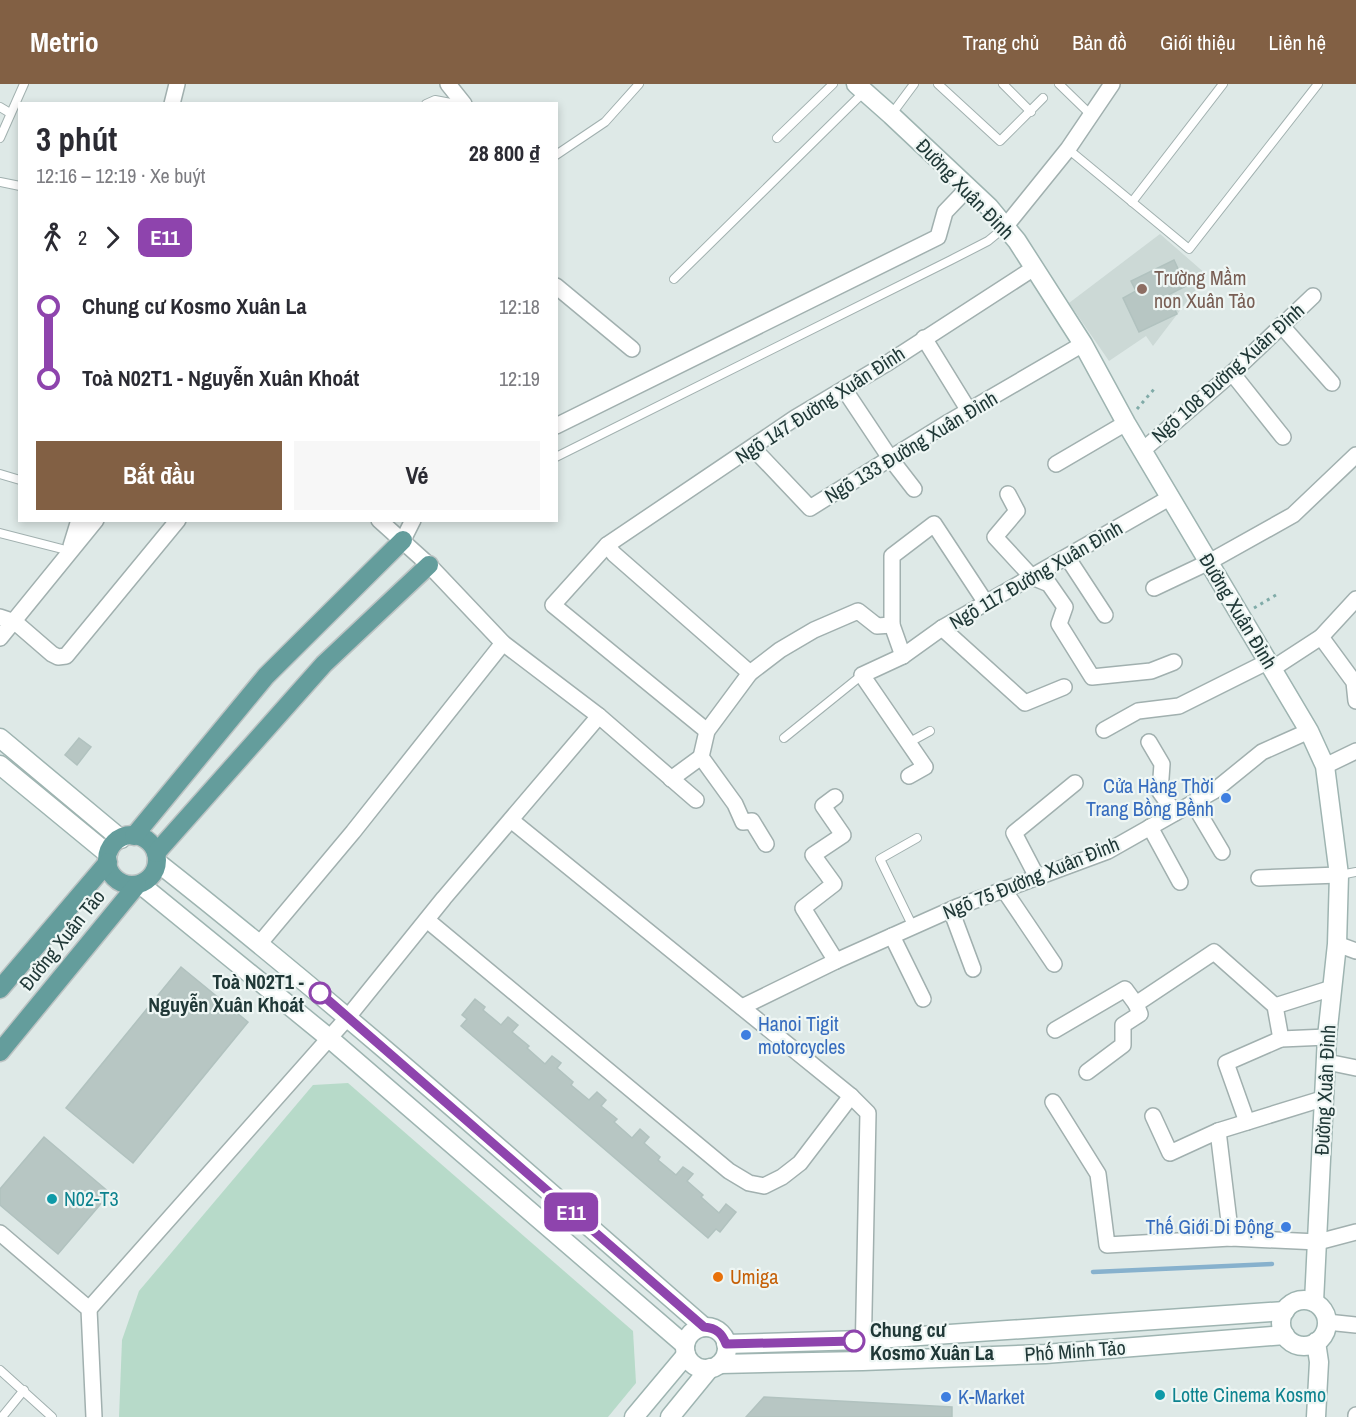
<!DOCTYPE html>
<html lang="vi">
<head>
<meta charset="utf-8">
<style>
	:root { --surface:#fff; --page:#f7f7f7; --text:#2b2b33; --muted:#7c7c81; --accent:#826044 }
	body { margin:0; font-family:"Archivo Narrow",sans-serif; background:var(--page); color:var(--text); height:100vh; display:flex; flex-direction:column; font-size:22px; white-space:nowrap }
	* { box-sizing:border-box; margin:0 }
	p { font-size:20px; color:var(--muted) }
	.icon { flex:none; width:33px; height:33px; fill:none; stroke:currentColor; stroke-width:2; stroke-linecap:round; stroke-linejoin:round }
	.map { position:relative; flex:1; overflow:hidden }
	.side { position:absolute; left:18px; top:18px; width:540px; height:420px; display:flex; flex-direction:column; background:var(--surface); border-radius:0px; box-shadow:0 3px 9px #0003 }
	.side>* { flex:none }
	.badge { padding:0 12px; border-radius:9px; font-size:21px; line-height:39px }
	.map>.badge { position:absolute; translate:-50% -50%; box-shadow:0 0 0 3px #fff }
	.legs { display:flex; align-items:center; gap:9px; height:66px; padding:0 18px; font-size:20px }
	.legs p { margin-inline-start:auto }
	.headline { display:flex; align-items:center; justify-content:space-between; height:102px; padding:0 18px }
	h1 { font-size:33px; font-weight:700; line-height:45px }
	.cta { display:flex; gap:12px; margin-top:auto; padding:12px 18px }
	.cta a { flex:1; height:69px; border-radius:0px; background:var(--accent); color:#fff; font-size:24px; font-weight:700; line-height:69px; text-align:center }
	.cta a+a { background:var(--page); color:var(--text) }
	ul { padding:0 18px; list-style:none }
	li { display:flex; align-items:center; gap:21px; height:72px; font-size:22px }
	li i { display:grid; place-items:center; width:9px; height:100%; margin:0 8px; background:currentColor }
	li i::after { content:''; width:15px; height:15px; margin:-8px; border:4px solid; border-radius:50%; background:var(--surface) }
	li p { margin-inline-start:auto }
	li:first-child i { background:linear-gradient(#0000 50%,currentColor 0) }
	li:last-child i { background:linear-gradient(currentColor 50%,#0000 0) }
	header { display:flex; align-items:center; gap:36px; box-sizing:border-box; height:84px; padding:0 30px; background:var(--accent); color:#fff }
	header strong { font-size:28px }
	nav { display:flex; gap:33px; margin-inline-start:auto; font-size:21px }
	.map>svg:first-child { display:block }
	.built { fill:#ccd9d6 }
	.green { fill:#b7dac9 }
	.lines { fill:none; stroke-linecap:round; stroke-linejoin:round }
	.stream { stroke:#87b1cd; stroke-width:4.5 }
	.building { fill:#b7c6c3; stroke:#b1c2bf; stroke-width:1.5 }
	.lane-casing { stroke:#a1b0af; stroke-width:10 }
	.street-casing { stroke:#a1b0af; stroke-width:18 }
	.secondary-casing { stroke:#9eb4b1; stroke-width:21 }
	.primary-casing { stroke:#bcc3c3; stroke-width:21 }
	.path { stroke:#80aba8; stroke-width:3; stroke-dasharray:3 4.5; stroke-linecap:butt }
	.lane { stroke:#fff; stroke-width:8 }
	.street { stroke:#fff; stroke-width:15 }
	.secondary { stroke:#fff; stroke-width:18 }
	.primary { stroke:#649d9c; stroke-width:18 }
	.line-1-casing { stroke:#fff; stroke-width:14 }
	.line-1 { stroke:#8e44ad; stroke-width:9 }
	.education-dot { fill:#8d6e63; stroke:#eef6f4; stroke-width:2 }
	.shop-dot { fill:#3f7fe0; stroke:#eef6f4; stroke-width:2 }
	.stop-1-dot { fill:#fff; stroke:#8e44ad; stroke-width:3 }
	.culture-dot { fill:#0f9aa8; stroke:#eef6f4; stroke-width:2 }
	.food-dot { fill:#e8710a; stroke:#eef6f4; stroke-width:2 }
	.labels { text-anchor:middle; stroke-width:4.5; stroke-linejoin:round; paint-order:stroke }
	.street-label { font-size:20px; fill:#203837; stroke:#eef6f4 }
	.education-label { font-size:20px; fill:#785e54; stroke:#eef6f4; text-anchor:start }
	.shop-label { font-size:20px; fill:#366cbe; stroke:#eef6f4; text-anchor:end }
	.stop-label { font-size:20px; font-weight:bold; fill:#203837; stroke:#eef6f4; text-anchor:end }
	.culture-label { font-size:20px; fill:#0d838f; stroke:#eef6f4; text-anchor:start }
	.food-label { font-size:20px; fill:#c56008; stroke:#eef6f4; text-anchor:start }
</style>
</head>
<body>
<header>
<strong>Metrio</strong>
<nav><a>Trang chủ</a><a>Bản đồ</a><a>Giới thiệu</a><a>Liên hệ</a></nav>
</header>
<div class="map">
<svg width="1356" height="1333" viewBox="0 0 1356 1333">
	<rect width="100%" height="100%" fill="#dee9e7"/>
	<!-- built -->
	<polygon class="built" points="1160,150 1207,191 1153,262 1146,252 1109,277 1069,219"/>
	<!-- green -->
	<polygon class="green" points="348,999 633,1247 636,1299 608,1333 119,1333 122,1256 139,1207 313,1001"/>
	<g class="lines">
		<!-- stream -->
		<polyline class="stream" points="1093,1188 1272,1180"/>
	</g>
	<!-- building -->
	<g class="building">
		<polygon points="1174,176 1186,202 1168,211 1177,230 1139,248 1123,214 1136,207 1131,197"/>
		<polygon points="79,654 91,663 77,681 65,671"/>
		<polygon points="181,883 248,938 133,1079 66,1024"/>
		<polygon points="475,915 485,923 483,926 501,941 508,933 518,941 512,948 529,962 527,964 545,980 552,972 561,979 557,984 573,998 571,1001 589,1016 597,1008 606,1016 601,1022 617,1035 614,1038 632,1054 640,1045 649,1053 644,1059 660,1073 658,1076 676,1091 683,1083 693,1090 687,1097 703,1111 701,1113 719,1129 726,1120 736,1128 720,1148 716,1145 708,1154 461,942 467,935 462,931"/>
		<polygon points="44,1053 110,1109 58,1170 0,1121 0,1105"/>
		<polygon points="764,1313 952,1323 952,1333 746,1333"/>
	</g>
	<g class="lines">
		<!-- lane casing -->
		<g class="lane-casing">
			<g id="lane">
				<polyline points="938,0 1000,57 1043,14"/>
				<polyline points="1003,0 1031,28"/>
				<polyline points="1059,0 1091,31"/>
				<polyline points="426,20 435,16 456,20"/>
				<polyline points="0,23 10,29"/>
				<polyline points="891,31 914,0"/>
				<polyline points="0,54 24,0"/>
				<polyline points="777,54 833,0"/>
				<polyline points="1068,65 1189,165 1318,0"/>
				<polyline points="556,71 605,38 639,0"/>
				<polyline points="0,98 20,102"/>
				<polyline points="1132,118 1223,0"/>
				<polyline points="674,195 864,8"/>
				<polyline points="556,373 951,176 988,157 1005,143"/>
				<polyline points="0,390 20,396"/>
				<polyline points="0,449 70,467"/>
				<polyline points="784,654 862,591"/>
				<polyline points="908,659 930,647"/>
				<polyline points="1340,791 1356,788"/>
				<polyline points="913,843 880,775 917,754"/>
				<polyline points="0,1286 52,1333"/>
				<polyline points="2,1333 24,1306"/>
			</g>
		</g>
		<!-- street casing -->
		<g class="street-casing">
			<g id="street">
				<polyline points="448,0 464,20"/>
				<polyline points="172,20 177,0"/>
				<polyline points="1005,143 1068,65 1112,0"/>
				<polyline points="556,202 632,265"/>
				<polyline points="1281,241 1332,299"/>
				<polyline points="924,254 969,327"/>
				<polyline points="1232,289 1283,353"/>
				<polyline points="844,305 890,374 914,405"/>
				<polyline points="556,342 938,153 945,128 968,104"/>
				<polyline points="753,364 810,424 949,338 1083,260"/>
				<polyline points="1143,366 1232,289 1313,212"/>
				<polyline points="1056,380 1126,339"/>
				<polyline points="1008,410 1017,427 995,453 1032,493 1049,500 1065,523 1059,540 1092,593 1151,587 1174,578"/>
				<polyline points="379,436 429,481 503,559 599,632 696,716"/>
				<polyline points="403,456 413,436"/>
				<polyline points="607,461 614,470 750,589"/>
				<polyline points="71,462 79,436"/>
				<polyline points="1067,473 1105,531"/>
				<polyline points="1154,504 1209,478 1293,431 1356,371"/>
				<polyline points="0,533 15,538 52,570 58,573 66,572 178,436"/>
				<polyline points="942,544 1025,619 1064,603"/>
				<polyline points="1321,553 1354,598 1356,617"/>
				<polyline points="0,554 96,436"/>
				<polyline points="903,572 892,541 892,472 934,440 986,519"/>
				<polyline points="1272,585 1321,553 1356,515"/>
				<polyline points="1104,646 1138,627 1179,622 1267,578"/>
				<polyline points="707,647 553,521 607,461 795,334 889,278 1034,184"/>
				<polyline points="1149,658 1162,680 1160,708 1175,729"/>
				<polyline points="1325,682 1356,667"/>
				<polyline points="909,692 925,683 862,591 903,572 942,544 1171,413"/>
				<polyline points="671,695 701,673"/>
				<polyline points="835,713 823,722 843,751 813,771 834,800 803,824 836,877"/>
				<polyline points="1193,719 1222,768"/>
				<polyline points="511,736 851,1012 868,1029 863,1277"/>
				<polyline points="1150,743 1180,798"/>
				<polyline points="766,760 752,737 743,738 735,720 701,673 707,647 750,589 780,566 814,546 858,527 877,542 892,541"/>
				<polyline points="1037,793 1014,749 1075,699"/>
				<polyline points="1259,794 1339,791"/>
				<polyline points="1004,806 1054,880"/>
				<polyline points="951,826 973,885"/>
				<polyline points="427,836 729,1087 749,1099 764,1102 782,1093 800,1079 851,1012"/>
				<polyline points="892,852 923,915"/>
				<polyline points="260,859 353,748 503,559"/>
				<polyline points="1337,860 1356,867"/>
				<polyline points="1275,922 1332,904"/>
				<polyline points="742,923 836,877 957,823 1108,767 1214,707 1262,668 1309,647"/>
				<polyline points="1055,946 1125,905 1136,920"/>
				<polyline points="1327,978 1356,984"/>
				<polyline points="1087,988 1123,961 1123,941 1140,930 1136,920 1214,868 1275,922 1281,955"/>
				<polyline points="1053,1018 1098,1090 1107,1161 1231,1154 1318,1158 1356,1148"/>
				<polyline points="1153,1032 1170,1069 1218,1047 1325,1014"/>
				<polyline points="1247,1038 1226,979 1281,955 1327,953"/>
				<polyline points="1218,1047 1231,1154"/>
				<polyline points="0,1149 89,1225 94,1333"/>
				<polyline points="89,1225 348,933 444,814 599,632"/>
				<polyline points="1327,1238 1356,1241"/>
				<polyline points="1356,1333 1356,1331"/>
			</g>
		</g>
		<!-- secondary casing -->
		<g class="secondary-casing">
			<g id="secondary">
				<polyline points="856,0 891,31 989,123 1017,157 1083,260 1126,339 1309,647 1325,682 1339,791 1337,860 1327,953 1314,1218"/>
				<polyline points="0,654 121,755"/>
				<polyline points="0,681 108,770"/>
				<path d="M157,778C345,926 524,1086 704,1243"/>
				<polyline points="140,800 329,954 685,1261"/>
				<circle cx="1304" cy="1239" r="23"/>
				<circle cx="706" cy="1264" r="21"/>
				<polyline points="1316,1258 1319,1278 1316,1333"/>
				<polyline points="726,1260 862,1256 1285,1227"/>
				<polyline points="720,1280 863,1277 1045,1270 1285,1251"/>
				<polyline points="634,1333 686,1271"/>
				<polyline points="670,1333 710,1284"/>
			</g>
		</g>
		<!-- primary casing -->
		<g class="primary-casing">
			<g id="primary">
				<circle cx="132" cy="776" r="25"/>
				<polyline points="134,752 266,592 403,456"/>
				<polyline points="156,769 324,580 429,481"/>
				<polyline points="0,905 108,778"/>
				<polyline points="0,968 137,801"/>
			</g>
		</g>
		<!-- path -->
		<g class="path">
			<polyline points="1137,325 1155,304"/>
			<polyline points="1254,524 1276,511"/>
		</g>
		<!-- lane -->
		<use href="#lane" class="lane"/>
		<!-- street -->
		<use href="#street" class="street"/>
		<!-- secondary -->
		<use href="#secondary" class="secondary"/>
		<!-- primary -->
		<use href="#primary" class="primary"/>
	</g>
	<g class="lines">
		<!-- line-1 casing -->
		<g class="line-1-casing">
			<path id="line-1" d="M320,909L704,1243C716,1244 722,1249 726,1260L854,1257"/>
		</g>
		<!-- line-1 -->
		<use href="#line-1" class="line-1"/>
	</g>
	<!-- markers -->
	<circle class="education-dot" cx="1142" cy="205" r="6"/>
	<g class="shop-dot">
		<circle cx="1226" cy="714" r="6"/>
		<circle cx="746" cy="951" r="6"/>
		<circle cx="1286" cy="1143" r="6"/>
		<circle cx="946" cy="1313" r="6"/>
	</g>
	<g class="stop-1-dot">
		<circle cx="320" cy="909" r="10"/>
		<circle cx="854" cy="1257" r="10"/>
	</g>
	<g class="culture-dot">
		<circle cx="52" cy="1115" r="6"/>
		<circle cx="1160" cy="1311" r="6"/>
	</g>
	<circle class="food-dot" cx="718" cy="1193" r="6"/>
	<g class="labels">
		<!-- street labels -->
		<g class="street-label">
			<text transform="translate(965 105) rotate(46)" y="7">Đường Xuân Đỉnh</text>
			<text transform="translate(1228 289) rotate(-42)" y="7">Ngõ 108 Đường Xuân Đỉnh</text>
			<text transform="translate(820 321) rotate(-33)" y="7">Ngõ 147 Đường Xuân Đỉnh</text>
			<text transform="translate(911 363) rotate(-31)" y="7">Ngõ 133 Đường Xuân Đỉnh</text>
			<text transform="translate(1036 491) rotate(-30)" y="7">Ngõ 117 Đường Xuân Đỉnh</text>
			<text transform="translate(1238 527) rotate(59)" y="7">Đường Xuân Đỉnh</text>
			<text transform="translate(1031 794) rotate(-22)" y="7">Ngõ 75 Đường Xuân Đỉnh</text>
			<text transform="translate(62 856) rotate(-51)" y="7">Đường Xuân Tảo</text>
			<text transform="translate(1325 1006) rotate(-87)" y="7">Đường Xuân Đỉnh</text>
			<text transform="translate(1075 1267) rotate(-4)" y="7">Phố Minh Tảo</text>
		</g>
		<!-- education labels -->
		<g class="education-label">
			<text x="1154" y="201">Trường Mầm<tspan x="1154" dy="23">non Xuân Tảo</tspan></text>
		</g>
		<!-- shop labels -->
		<g class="shop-label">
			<text x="1214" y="709">Cửa Hàng Thời<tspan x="1214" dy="23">Trang Bồng Bềnh</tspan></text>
			<text x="758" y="947" text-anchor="start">Hanoi Tigit<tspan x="758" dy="23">motorcycles</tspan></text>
			<text x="1274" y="1150">Thế Giới Di Động</text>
			<text x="958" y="1320" text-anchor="start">K-Market</text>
		</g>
		<!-- stop labels -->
		<g class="stop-label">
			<text x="304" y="905">Toà N02T1 -<tspan x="304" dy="23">Nguyễn Xuân Khoát</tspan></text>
			<text x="870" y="1253" text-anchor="start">Chung cư<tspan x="870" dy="23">Kosmo Xuân La</tspan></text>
		</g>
		<!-- culture labels -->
		<g class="culture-label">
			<text x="64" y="1122">N02-T3</text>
			<text x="1172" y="1318">Lotte Cinema Kosmo</text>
		</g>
		<!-- food labels -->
		<g class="food-label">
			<text x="730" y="1200">Umiga</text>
		</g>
	</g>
</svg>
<b class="badge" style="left:571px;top:1128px;background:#8e44ad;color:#fff">E11</b>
<section class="side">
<div class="headline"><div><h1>3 phút</h1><p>12:16 – 12:19 · Xe buýt</p></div><b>28 800 ₫</b></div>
<div class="legs"><svg class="icon" aria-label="walk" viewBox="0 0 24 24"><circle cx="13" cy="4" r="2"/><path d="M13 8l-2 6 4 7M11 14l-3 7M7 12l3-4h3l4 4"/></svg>2<svg class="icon" aria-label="forward" viewBox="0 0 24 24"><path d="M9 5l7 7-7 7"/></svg><b class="badge" style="background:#8e44ad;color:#fff">E11</b></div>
<ul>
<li><i style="color:#8e44ad"></i><b>Chung cư Kosmo Xuân La</b><p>12:18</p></li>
<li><i style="color:#8e44ad"></i><b>Toà N02T1 - Nguyễn Xuân Khoát</b><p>12:19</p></li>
</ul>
<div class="cta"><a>Bắt đầu</a><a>Vé</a></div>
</section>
</div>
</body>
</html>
